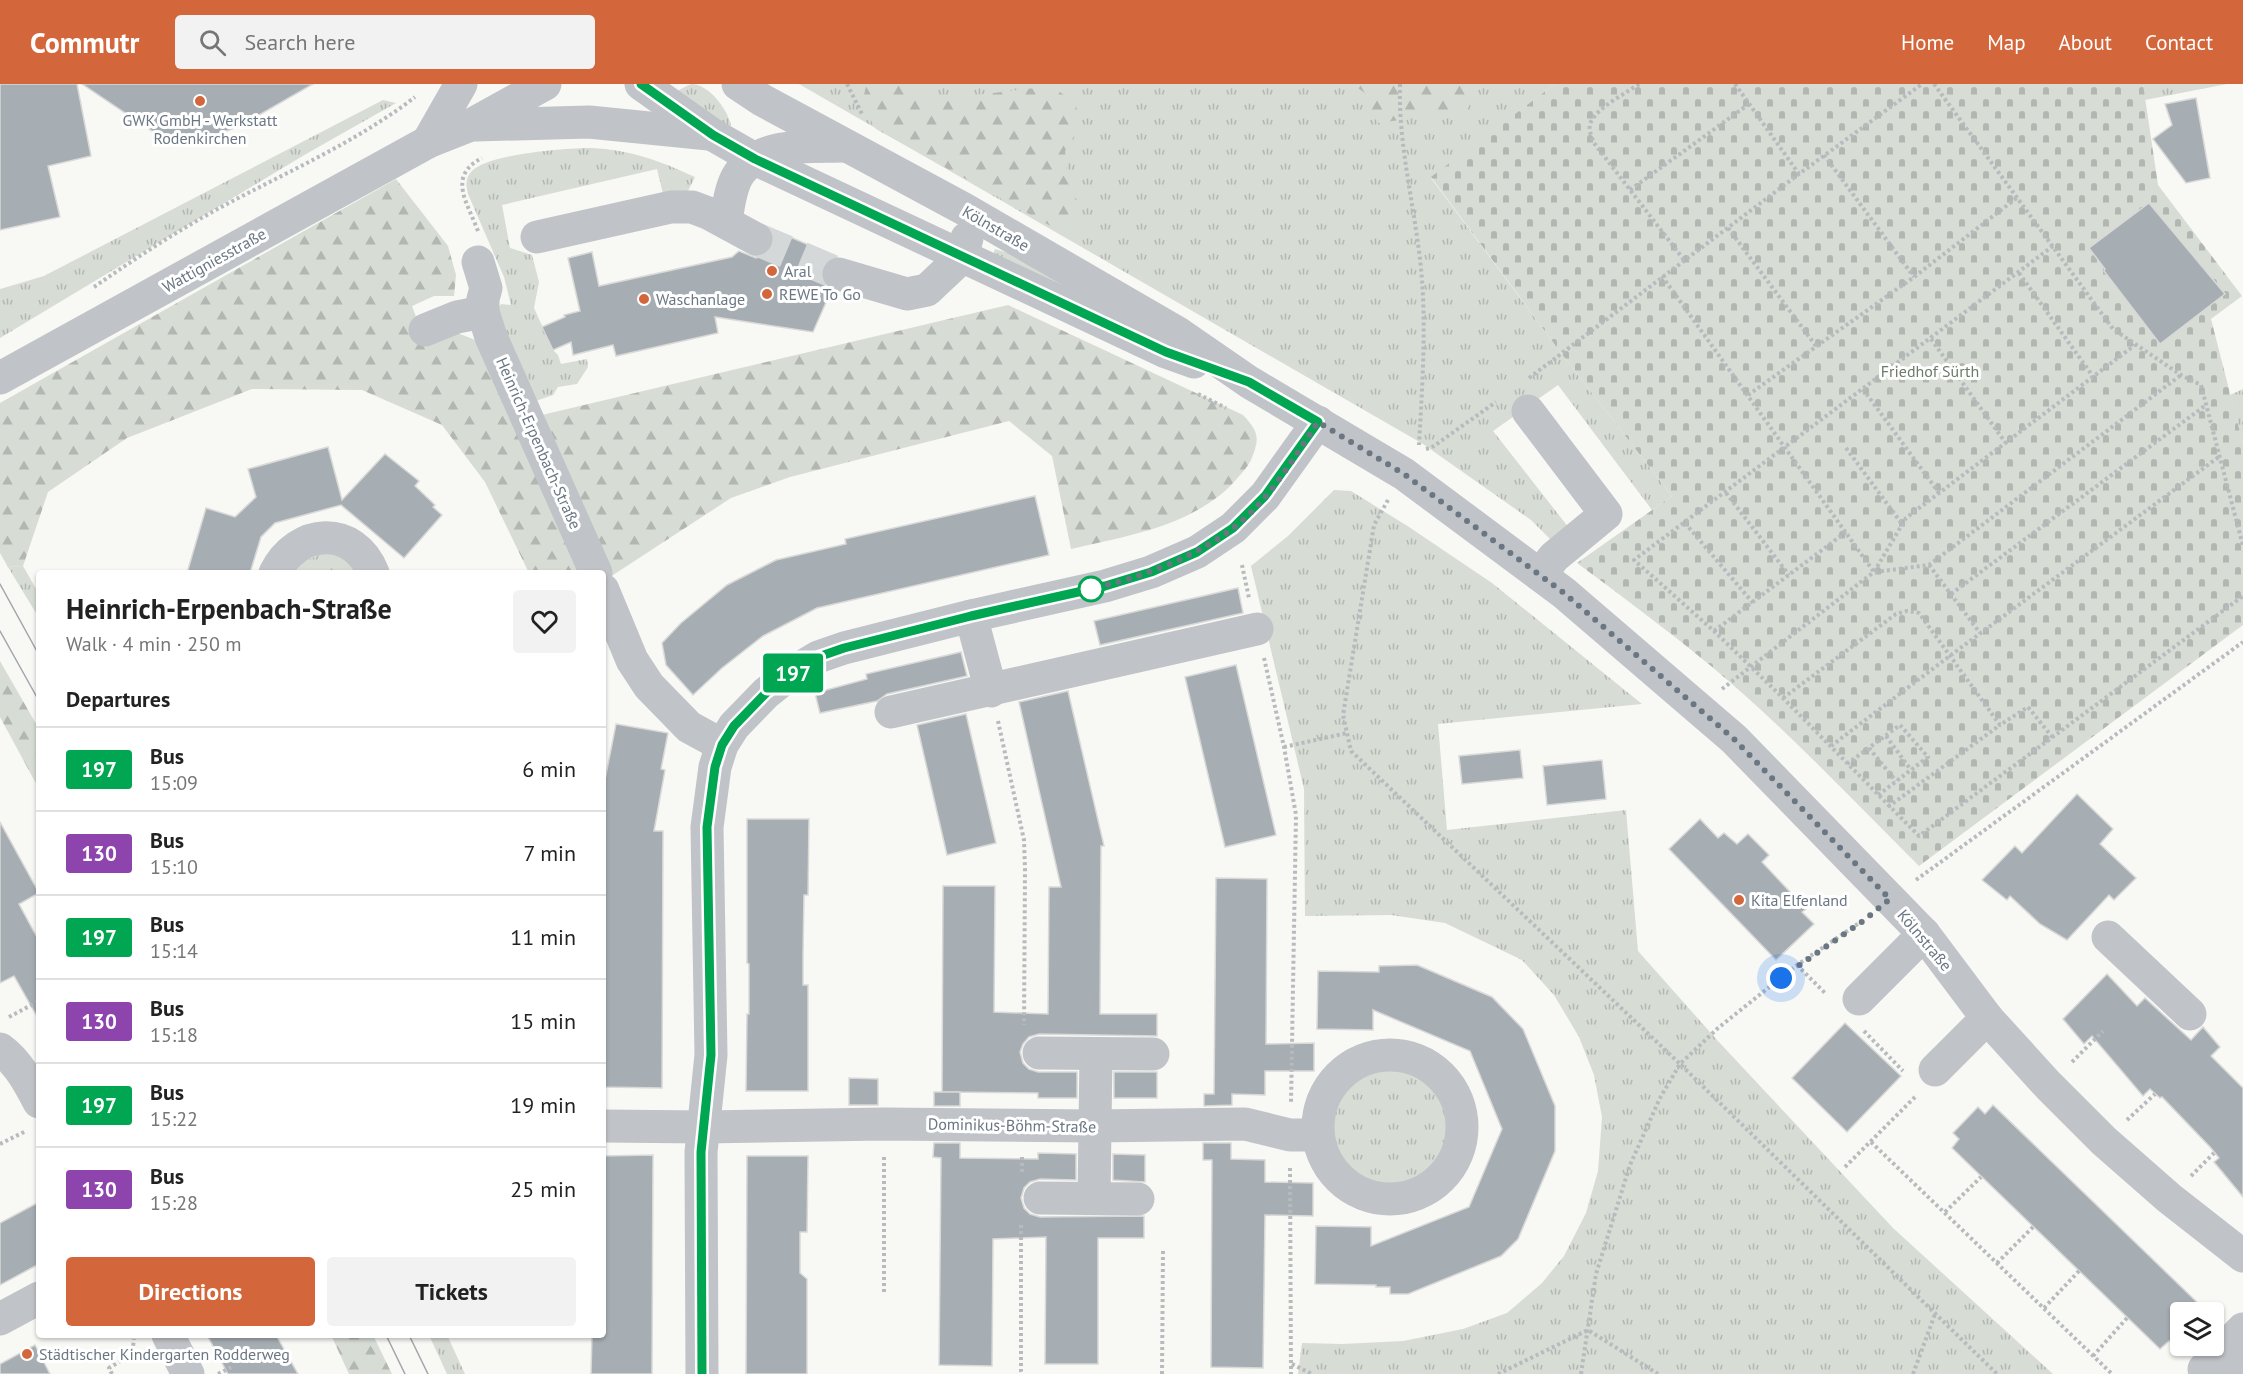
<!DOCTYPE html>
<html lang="en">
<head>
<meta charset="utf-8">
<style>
	:root { --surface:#fff; --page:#f2f2f2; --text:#222; --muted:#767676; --line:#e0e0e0; --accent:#d3663a }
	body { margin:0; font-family:"PT Sans",sans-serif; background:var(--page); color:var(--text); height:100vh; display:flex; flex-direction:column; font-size:22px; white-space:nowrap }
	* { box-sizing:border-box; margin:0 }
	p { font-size:20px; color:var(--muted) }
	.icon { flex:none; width:33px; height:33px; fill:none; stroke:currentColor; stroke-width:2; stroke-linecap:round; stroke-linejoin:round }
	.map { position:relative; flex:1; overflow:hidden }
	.details { position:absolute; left:36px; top:486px; width:570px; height:768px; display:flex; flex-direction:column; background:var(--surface); border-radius:6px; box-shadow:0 2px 4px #0004 }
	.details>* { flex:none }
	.badge { padding:0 12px; border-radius:4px; font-size:21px; line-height:39px }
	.fabs { position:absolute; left:2170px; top:1218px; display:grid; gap:12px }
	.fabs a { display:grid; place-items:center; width:54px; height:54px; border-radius:6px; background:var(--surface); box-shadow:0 2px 4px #0004; font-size:30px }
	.you { position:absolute; width:30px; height:30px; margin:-15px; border:4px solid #fff; border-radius:50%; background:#1a73e8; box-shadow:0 0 0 9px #1a73e833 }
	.map>.badge { position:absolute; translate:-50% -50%; box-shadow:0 0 0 3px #fff }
	h2 { padding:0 30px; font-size:22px; line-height:54px }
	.round { display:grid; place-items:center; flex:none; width:63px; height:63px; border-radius:6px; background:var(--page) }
	.summary { display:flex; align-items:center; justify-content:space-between; height:102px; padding:0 30px }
	h1 { font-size:28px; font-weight:600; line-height:45px }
	.primary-button { display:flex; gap:12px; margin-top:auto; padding:12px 30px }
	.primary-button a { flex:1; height:69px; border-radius:6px; background:var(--accent); color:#fff; font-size:24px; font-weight:600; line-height:69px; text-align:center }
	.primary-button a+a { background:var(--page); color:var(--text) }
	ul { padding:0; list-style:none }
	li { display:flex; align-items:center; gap:18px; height:84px; padding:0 30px; border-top:2px solid var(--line) }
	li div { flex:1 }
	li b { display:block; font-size:22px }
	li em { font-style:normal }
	li .badge { min-width:66px; font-weight:700; text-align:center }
	header { display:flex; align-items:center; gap:36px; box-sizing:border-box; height:84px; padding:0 30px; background:var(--accent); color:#fff }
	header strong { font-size:28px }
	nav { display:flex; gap:33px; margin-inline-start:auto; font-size:21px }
	.search { width:420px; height:54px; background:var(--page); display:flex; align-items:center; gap:15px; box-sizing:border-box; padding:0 21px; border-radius:6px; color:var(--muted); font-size:22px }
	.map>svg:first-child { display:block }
	.grass { fill:url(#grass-tufts) }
	.forest { fill:url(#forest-firs) }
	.cemetery { fill:url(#cemetery-stones) }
	.building { fill:#a6adb3; stroke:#d9d9d8; stroke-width:1.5 }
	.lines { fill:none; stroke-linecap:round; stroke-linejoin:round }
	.minor-tunnel { stroke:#d4d8d8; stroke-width:33; stroke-dasharray:33 16; stroke-linecap:butt }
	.path { stroke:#b8bbbe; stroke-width:4; stroke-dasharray:3 3; stroke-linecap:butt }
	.minor { stroke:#c0c3c7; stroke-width:33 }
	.tram { stroke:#a2a7ac; stroke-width:1.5 }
	.line-casing { stroke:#fff; stroke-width:14 }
	.line { stroke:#00a651; stroke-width:9 }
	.walk { stroke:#6a7783; stroke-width:6; stroke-dasharray:0 10.8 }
	.poi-dot { fill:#d3663a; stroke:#fff; stroke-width:2 }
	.stop-dot { fill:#fff; stroke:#00a651; stroke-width:3 }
	.labels { text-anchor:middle; stroke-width:6; stroke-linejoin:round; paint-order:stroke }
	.poi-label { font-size:16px; fill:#6a7783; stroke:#fff; text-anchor:start }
	.street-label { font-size:16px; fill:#6a7783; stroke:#fff }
	.park-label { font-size:16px; fill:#6b7b68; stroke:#fff }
</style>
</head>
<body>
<header>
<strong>Commutr</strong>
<div class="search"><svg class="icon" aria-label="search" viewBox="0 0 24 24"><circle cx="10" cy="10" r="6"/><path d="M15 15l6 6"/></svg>Search here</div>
<nav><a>Home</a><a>Map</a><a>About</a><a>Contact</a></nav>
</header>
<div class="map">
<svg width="2243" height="1290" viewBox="0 0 2243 1290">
	<defs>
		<pattern id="grass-tufts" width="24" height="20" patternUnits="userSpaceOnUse" patternTransform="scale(1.5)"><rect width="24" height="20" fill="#d7dcd5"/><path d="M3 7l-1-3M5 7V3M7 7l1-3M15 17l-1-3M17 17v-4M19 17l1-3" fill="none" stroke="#b2b7b2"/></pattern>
		<pattern id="forest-firs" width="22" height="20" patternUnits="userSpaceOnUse" patternTransform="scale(1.5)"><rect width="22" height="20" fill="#d7dcd5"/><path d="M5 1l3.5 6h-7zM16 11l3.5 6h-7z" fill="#b2b7b2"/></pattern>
		<pattern id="cemetery-stones" width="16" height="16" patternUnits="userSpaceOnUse" patternTransform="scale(1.5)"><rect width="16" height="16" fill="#d7dcd5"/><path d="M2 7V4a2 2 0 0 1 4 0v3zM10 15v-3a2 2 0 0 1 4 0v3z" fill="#b2b7b2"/></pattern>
	</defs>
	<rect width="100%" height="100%" fill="#f8f8f5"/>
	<!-- grass -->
	<g class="grass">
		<path d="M691,0C709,0 727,25 731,41L727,48L669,11Z"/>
		<polygon points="799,0 1555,0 1431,94 1561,269 1672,412 1652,426 1558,301 1493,347 1569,444 1553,458 1531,436 1423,360"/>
		<polygon points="2143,0 2227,0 2145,16"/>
		<polygon points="383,16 396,19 306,70 0,254 0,205 44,192"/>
		<path d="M591,64C631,66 658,76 695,93L688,107L664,114L657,85L502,121L510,164L532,171L539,198L534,224L553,266L558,271L561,280L587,275L588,283L577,300L558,303L553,311L530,319L494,232L501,220L511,221L504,193L468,110C466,102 465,95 471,88C485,70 567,64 591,64Z"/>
		<polygon points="995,165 1018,172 1104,219 991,175"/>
		<polygon points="2243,305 2243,360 2230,311"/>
		<polygon points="1334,406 1351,407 1409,443 1492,499 1642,620 1438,640 1447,746 1626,726 1638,867 1717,956 1893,1144 2053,1290 1298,1290 1302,1259 1342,1260 1403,1257 1463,1245 1507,1229 1542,1199 1564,1172 1586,1129 1598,1087 1602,1033 1594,991 1579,953 1554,911 1522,876 1445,839 1391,831 1305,832 1304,705 1251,482 1288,452"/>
		<polygon points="332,465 360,489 286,489 287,485"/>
		<polygon points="23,482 39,510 39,534 8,483"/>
		<circle cx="1391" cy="1042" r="59"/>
		<polygon points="429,1251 447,1251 465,1290 447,1290"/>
	</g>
	<!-- forest -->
	<g class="forest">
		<path d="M867,0H905L927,14H952L1052,2L1076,20L1079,44L1065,67L1068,97L1081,125L1072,154L876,45C866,29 860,18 867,0Z"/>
		<polygon points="1352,0 1468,0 1472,16 1467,26 1379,39 1370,30 1365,9"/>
		<path d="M396,95L448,162L456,191L454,212H434L412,222L416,233L478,257L515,342L546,330L1008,221L1243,331C1259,348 1260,354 1251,376C1247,384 1241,390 1234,398C1193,442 1127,452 1071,465L1052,372L1009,337L790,393L731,414L610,493L603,489H529L485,398L442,341L362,306L252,305L127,354L48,408L23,482L8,483L0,469V319Z"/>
		<polygon points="0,577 39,645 39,705 0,633"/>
		<polygon points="331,1251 373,1251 392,1290 349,1290"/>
	</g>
	<!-- cemetery -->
	<path class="cemetery" d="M1555,0H2143L2158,101L2242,212L2211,235L2243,360V541L1919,782C1851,714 1784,643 1711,582C1667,546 1622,512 1577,479L1672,412L1561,269L1431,93Z"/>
	<!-- building -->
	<g class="building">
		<polygon points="0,0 77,0 91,72 48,82 60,133 0,146"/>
		<polygon points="82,0 313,0 240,42 213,52 181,54 152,47"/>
		<polygon points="2196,14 2210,94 2186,99 2153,55 2172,41 2165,20"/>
		<polygon points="2149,119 2225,210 2160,260 2104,187 2105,185 2089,164"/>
		<polygon points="772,145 834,172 826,177 821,185 821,195 825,202 831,207 813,248 715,233 718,249 616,272 613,261 573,271 571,258 553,266 542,243 565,233 564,231 580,227 568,174 592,168 599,202 732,173 739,167 756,174 765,171 773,163 775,154"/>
		<polygon points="328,363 342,416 385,370 419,397 415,402 435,421 433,423 442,431 404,474 341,421 275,439 261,453 250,489 187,489 206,424 235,433 256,413 248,385"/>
		<polygon points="1035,412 1049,471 817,524 763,552 722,584 693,611 666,581 662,559 681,539 727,501 776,476 846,460 845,455"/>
		<polygon points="1238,504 1243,529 1100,561 1094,537"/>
		<polygon points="961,568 967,592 887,610 877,617 820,629 815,609 867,595 866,590"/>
		<polygon points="1236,581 1276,751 1225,763 1185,593"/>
		<polygon points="1068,607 1104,762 1101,762 1100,930 1157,930 1157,952 1039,950 1029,953 1023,960 1020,968 1023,979 1029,985 1038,988 1077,988 1077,1014 1038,1014 1038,1009 942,1008 943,802 995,802 994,928 1048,930 1049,803 1061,803 1019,618"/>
		<polygon points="966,630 996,759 947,771 917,641"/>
		<polygon points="616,640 668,649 661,685 665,686 654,747 663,747 662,1004 603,1003 603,706"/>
		<polygon points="1520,666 1523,694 1462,700 1459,672"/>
		<polygon points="1602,676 1606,715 1547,721 1543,682"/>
		<polygon points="2077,710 2113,745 2100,760 2136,794 2114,816 2109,811 2067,856 2040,840 2010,812 2007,816 1982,796 2015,762 2022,769"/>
		<polygon points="747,735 809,735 808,811 804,811 803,871 803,901 808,901 808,1007 746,1007 747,930 749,930 749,880 747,879"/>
		<polygon points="1700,735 1718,754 1724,749 1737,760 1748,750 1769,771 1762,778 1806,825 1802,828 1814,840 1776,876 1669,765"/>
		<polygon points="0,738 39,809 19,820 39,857 39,936 14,892 0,899"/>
		<polygon points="1216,794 1267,795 1266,960 1314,959 1314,987 1265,987 1265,1011 1232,1010 1232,1021 1204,1022 1204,1010 1214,1010"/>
		<polygon points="1417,881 1492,913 1523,945 1555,1022 1555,1067 1518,1155 1501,1172 1408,1210 1390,1210 1390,1203 1376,1203 1376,1201 1315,1200 1316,1142 1371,1143 1371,1162 1469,1123 1502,1045 1470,967 1373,926 1373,946 1317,945 1318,887 1379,888 1379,882"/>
		<polygon points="2107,890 2137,922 2145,914 2191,956 2203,943 2220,963 2211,972 2243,1004 2243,1113 2214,1078 2219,1074 2211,1064 2162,1013 2160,1014 2150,1005 2143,1012 2092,952 2084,960 2063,935"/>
		<polygon points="1845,939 1901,992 1847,1048 1792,994"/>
		<rect x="1114" y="988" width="43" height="26"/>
		<polygon points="849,994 878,995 878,1021 849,1021"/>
		<rect x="934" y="1008" width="26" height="14"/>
		<polygon points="1993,1021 2201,1222 2195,1228 2181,1228 2181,1269 2169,1257 2160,1265 1952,1064 1959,1055 1953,1049 1978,1023 1985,1030"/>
		<polygon points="934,1059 960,1059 960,1074 1038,1075 1038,1069 1076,1070 1076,1096 1040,1095 1030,1098 1024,1104 1021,1114 1024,1124 1030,1130 1040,1133 1144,1132 1144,1154 1098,1154 1098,1280 1045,1280 1046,1153 993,1155 992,1282 939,1281 941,1074 933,1073"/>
		<polygon points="1203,1059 1231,1059 1231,1075 1265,1076 1265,1098 1313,1099 1313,1132 1265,1131 1263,1284 1211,1283 1212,1076 1203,1076"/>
		<polygon points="1113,1070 1145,1071 1145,1098 1113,1096"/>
		<polygon points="653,1071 652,1290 591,1290 592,1251 603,1251 603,1072"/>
		<polygon points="747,1072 808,1072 807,1148 800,1148 800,1189 807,1195 807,1290 746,1290"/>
		<polygon points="39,1118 39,1180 0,1201 0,1139"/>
		<polygon points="207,1251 276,1251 298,1290 228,1290"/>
		<polygon points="35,1261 50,1290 0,1290 0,1280"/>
	</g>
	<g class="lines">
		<!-- minor-tunnel -->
		<polyline class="minor-tunnel" points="756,155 839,190"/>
		<!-- path -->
		<g class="path">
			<polyline points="847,0 863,32"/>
			<path d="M1400,0C1398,66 1417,130 1422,196C1426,250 1422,306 1419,361"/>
			<path d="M1639,0C1626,9 1599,23 1592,36C1587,43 1591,51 1594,59L1684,176"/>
			<polyline points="1735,0 1799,90"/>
			<polyline points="1934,0 2113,245 2181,291 2201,301 2243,462"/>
			<polyline points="1824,71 1914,193"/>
			<polyline points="1630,106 1749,20"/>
			<polyline points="1728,144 1816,262"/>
			<path d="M478,147C467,118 447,92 482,74"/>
			<polyline points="2053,162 1634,476 1714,547 1783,614 1919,752 2243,512"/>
			<polyline points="2019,189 2092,291"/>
			<polyline points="1662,192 1874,488"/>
			<path d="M94,203C136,174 180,145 225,121C289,87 358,57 415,13"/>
			<polyline points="1931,255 2005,358"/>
			<polyline points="1529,294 1799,90 1922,0"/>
			<polyline points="1863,305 1939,409"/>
			<polyline points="1198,310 1226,324"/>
			<polyline points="1748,311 1914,193 2018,113"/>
			<polyline points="1846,364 1902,440"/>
			<polyline points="1426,365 1431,364 1496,318"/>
			<polyline points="1726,409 1789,491"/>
			<polyline points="1388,416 1374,441 1343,631 1351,667 1680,980 1997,1290"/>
			<polyline points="1685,439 1753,519"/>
			<polyline points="1242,481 1249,514"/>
			<polyline points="1929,481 1980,549"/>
			<polyline points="1875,488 1929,481 2181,291"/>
			<polyline points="1951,510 2206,321"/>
			<polyline points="1714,547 1846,448"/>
			<polyline points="1264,574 1284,663 1296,731 1291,1019"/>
			<polyline points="1722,605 1874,488 1906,434 2135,261"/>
			<polyline points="1783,614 1896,530 1907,527 1919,529 2000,641 2028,623 2053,654"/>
			<polyline points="998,637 1024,756 1025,785 1024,941"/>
			<polyline points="1886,652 1911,686"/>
			<polyline points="1831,662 1951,571 2220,372"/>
			<polyline points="1284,663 1347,649"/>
			<polyline points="1869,664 1896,697"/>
			<polyline points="1847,680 1900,641 1928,673 1877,712"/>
			<polyline points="1888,723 2000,641"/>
			<polyline points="1916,796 2243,558"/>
			<polyline points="1797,881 1826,910"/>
			<polyline points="9,933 39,917"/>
			<polyline points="1864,947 1903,987"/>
			<polyline points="2072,978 2103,947"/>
			<polyline points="2127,1036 2155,1010"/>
			<polyline points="1871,1058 2112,1290"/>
			<polyline points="0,1060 26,1047"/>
			<polyline points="1845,1083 1917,1011"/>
			<polyline points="1290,1084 1291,1290"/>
			<polyline points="1022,1088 1022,1072"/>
			<polyline points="2191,1092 2214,1069"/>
			<polyline points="1945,1128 1981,1093"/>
			<polyline points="1021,1141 1021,1287 1022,1290"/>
			<polyline points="1997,1179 2033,1143"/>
			<polyline points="884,1208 884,1071"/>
			<polyline points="2044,1224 2079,1187"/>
			<polyline points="2093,1272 2127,1234"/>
			<polyline points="1292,1280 1312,1290"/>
			<polyline points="112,1290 109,1284 132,1270 134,1255"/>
			<polyline points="218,1290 234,1282"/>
			<polyline points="1162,1290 1163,1167"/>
			<polyline points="1498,1290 1588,1246 1658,1290"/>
			<polyline points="1581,1290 1596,1190 1630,1081 1660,1014 1680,980 1718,944 1797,881 1865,835"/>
			<polyline points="1913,1290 1935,1230"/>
		</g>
		<!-- minor -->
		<g class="minor">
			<polyline points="641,0 713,51 755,75 1166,268 1194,278"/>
			<polyline points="738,0 762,16 964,125 1178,249 1249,298 1404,390 1564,509 1734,655 1924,850 1987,934 2048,1001 2104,1057 2169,1114 2243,1172"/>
			<polyline points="476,41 589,38 709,50"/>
			<polyline points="428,58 461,0"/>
			<path d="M726,138C728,124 730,106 737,93C758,57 809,63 844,62"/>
			<polyline points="537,153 671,123 692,123 708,129 756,155"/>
			<polyline points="478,178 486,204 483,215 483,228 491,253 596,489"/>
			<polyline points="839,190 907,210 927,206 962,173 967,154"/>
			<polyline points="425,246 457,233 483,228"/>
			<polyline points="0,294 428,58 471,41 545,0"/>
			<polyline points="1528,327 1606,430 1554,473 1540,491"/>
			<path d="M275,489C297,444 354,440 373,489"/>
			<polyline points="603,506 632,576 649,602 689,643 722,661"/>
			<polyline points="971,532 991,607"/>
			<polyline points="891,628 1257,545"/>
			<polyline points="2108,853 2190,930"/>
			<polyline points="1859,915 1924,850"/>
			<path d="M0,965C18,978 29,999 39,1018"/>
			<polyline points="1039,969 1153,970"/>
			<circle cx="1390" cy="1043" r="72"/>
			<polyline points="1935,986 1987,934"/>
			<polyline points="603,1042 705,1043 884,1040 1095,1042 1245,1040 1290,1051 1318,1051"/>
			<polyline points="1040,1114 1138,1115"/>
			<polyline points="1094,1114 1096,970"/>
			<polyline points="0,1235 39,1214"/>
			<polyline points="168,1251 188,1290"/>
			<polyline points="2204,1285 2243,1245"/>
			<polyline points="702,1290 701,1068 711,971 707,743 715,683 722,661 734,642 766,609 790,590 818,573 844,564 971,532 1105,502 1151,488 1197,468 1233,444 1265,412 1318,338"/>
			<polyline points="2239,1290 2236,1287 2243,1280"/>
		</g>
		<!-- tram -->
		<g class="tram">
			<polyline points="0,500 39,571"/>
			<polyline points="0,547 39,617"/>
			<polyline points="386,1251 405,1290"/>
			<polyline points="409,1251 428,1290"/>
		</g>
	</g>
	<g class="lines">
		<!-- line casing -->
		<g class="line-casing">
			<polyline id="line" points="641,0 713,51 755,75 1166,268 1249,298 1318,338 1265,412 1233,444 1197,468 1151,488 1105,502 971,532 844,564 818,573 790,590 766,609 734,642 722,661 715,683 707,743 711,971 701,1068 702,1290"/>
		</g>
		<!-- line -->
		<use href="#line" class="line"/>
		<!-- walk -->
		<path class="walk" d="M1091,505H1089C1139,494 1190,476 1232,445C1268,418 1293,375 1318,338L1404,390L1564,509L1734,655L1890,815L1863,837L1781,894"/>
	</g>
	<!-- markers -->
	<g class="poi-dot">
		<circle cx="200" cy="17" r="6"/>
		<circle cx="772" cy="187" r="6"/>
		<circle cx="767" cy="210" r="6"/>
		<circle cx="644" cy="215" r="6"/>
		<circle cx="1739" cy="816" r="6"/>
		<circle cx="27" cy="1270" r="6"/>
	</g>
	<circle class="stop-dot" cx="1091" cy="505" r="12"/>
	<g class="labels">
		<!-- poi labels -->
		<g class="poi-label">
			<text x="200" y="42" text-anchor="middle">GWK GmbH - Werkstatt<tspan x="200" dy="18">Rodenkirchen</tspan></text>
			<text x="784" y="193">Aral</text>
			<text x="779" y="216">REWE To Go</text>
			<text x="656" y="221">Waschanlage</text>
			<text x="1751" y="822">Kita Elfenland</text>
			<text x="39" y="1276">Städtischer Kindergarten Rodderweg</text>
		</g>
		<!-- street labels -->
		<g class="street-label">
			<text transform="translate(996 144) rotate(30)" y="6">Kölnstraße</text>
			<text transform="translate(214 176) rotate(-29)" y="6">Wattigniesstraße</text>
			<text transform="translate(539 359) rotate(66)" y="6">Heinrich-Erpenbach-Straße</text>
			<text transform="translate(1925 856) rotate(50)" y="6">Kölnstraße</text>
			<text transform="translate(1012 1041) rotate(1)" y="6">Dominikus-Böhm-Straße</text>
		</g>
		<!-- park labels -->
		<g class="park-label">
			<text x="1930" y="293">Friedhof Sürth</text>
		</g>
	</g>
</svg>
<div class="fabs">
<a><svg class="icon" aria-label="layers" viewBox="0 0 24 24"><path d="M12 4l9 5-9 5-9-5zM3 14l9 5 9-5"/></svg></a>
</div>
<div class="you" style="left:1781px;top:894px"></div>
<b class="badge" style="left:793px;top:589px;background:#00a651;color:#fff">197</b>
<section class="details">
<div class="summary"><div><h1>Heinrich-Erpenbach-Straße</h1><p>Walk · 4 min · 250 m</p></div><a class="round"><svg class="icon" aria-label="heart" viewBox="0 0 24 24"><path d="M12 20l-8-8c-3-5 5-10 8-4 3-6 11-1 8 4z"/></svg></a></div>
<h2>Departures</h2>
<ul>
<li><span class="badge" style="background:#00a651;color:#fff">197</span><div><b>Bus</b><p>15:09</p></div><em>6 min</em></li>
<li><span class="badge" style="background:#8e44ad;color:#fff">130</span><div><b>Bus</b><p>15:10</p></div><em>7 min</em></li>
<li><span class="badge" style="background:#00a651;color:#fff">197</span><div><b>Bus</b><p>15:14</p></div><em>11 min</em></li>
<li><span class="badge" style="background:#8e44ad;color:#fff">130</span><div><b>Bus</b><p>15:18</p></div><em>15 min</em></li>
<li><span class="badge" style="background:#00a651;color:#fff">197</span><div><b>Bus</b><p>15:22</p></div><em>19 min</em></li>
<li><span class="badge" style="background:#8e44ad;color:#fff">130</span><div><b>Bus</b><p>15:28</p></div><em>25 min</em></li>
</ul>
<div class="primary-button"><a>Directions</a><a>Tickets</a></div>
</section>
</div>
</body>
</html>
